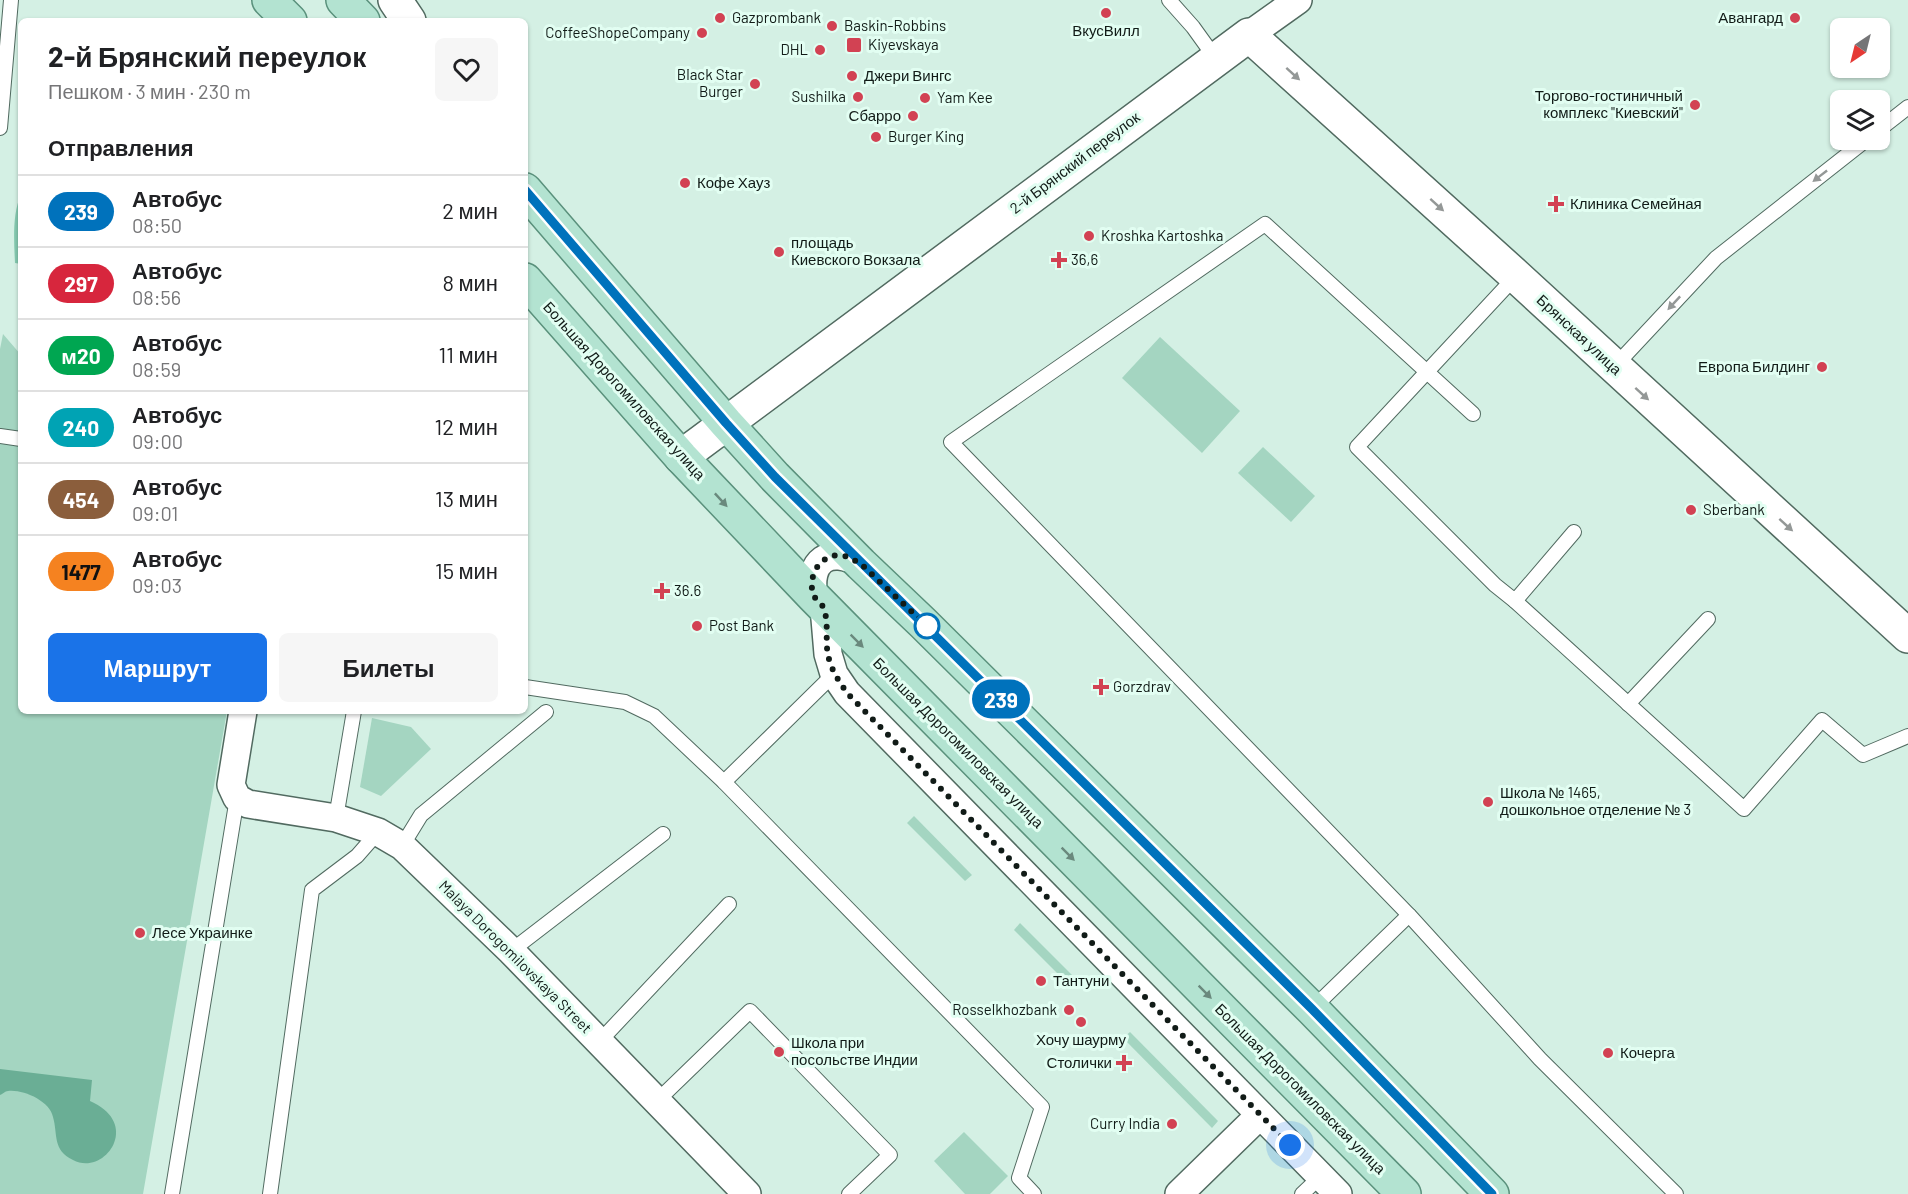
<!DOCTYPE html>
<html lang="ru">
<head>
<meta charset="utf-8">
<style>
	:root { --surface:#fff; --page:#f6f6f6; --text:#202124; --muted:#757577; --line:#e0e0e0; --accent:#1a73e8 }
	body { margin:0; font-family:Barlow,sans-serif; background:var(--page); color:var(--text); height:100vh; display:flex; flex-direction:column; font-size:22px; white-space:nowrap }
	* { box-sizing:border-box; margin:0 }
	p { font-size:20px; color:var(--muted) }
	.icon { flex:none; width:33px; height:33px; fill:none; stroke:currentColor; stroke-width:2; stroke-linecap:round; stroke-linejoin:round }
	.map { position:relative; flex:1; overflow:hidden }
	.side { position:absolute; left:18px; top:18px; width:510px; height:696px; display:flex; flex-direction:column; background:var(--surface); border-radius:9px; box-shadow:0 2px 4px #0004 }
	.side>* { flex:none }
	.badge { padding:0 12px; border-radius:20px; font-size:21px; line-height:39px }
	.needle { width:39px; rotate:215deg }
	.tools { position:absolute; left:1830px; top:18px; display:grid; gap:12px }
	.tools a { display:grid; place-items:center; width:60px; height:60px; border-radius:9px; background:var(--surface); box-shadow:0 2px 4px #0004; font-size:30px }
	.you { position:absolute; width:30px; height:30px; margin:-15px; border:4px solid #fff; border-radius:50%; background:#1a73e8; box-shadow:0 0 0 9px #1a73e833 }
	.map>.badge { position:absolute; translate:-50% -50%; box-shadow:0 0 0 3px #fff }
	h2 { padding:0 30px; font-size:22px; line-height:54px }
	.round { display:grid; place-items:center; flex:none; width:63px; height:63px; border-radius:9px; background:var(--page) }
	.headline { display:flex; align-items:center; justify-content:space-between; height:102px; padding:0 30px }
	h1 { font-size:28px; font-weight:700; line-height:45px }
	.button { display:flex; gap:12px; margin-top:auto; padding:12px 30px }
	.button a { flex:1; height:69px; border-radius:9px; background:var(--accent); color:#fff; font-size:24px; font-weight:700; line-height:69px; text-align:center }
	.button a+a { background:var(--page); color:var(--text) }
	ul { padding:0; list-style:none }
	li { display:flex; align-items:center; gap:18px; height:72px; padding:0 30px; border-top:2px solid var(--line) }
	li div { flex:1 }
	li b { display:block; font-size:22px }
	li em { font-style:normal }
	li .badge { min-width:66px; font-weight:700; text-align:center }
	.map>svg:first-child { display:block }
	.green { fill:#a4d5c1 }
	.forest { fill:#86cbb1 }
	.water { fill:#6aae95 }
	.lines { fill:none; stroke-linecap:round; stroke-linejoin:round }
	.lane-casing { stroke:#516a60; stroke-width:16 }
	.street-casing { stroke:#516a60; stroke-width:30 }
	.secondary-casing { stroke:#516a60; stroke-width:36 }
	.primary-casing { stroke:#5a917c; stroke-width:36 }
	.lane { stroke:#fff; stroke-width:14 }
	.street { stroke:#fff; stroke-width:27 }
	.secondary { stroke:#fff; stroke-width:33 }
	.primary { stroke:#b3e3d1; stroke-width:33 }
	.oneway { fill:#949897 }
	.oneway2 { fill:#6a897d }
	.line-casing { stroke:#fff; stroke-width:14 }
	.line { stroke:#0072bc; stroke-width:9 }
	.walk { stroke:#111b17; stroke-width:6; stroke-dasharray:0 10.8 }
	.poi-dot { fill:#d24253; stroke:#e2fef2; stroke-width:2 }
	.stop-dot { fill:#fff; stroke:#0072bc; stroke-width:3 }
	.labels { text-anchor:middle; stroke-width:6; stroke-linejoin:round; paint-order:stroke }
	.poi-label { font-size:15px; fill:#111b17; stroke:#e2fef2; text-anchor:start }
	.street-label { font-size:15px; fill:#111b17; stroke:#e2fef2 }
</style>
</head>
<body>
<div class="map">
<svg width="1908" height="1194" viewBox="0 0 1908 1194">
	<rect width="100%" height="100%" fill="#d4f0e4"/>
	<!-- green -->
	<g class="green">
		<polygon points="3,334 21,355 21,711 227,711 143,1194 0,1194 0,349"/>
		<polygon points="1160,337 1240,411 1202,453 1122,378"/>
		<polygon points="1263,447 1315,496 1291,522 1238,473"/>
		<polygon points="372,718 411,727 431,749 381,796 360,787"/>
		<polygon points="914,816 972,875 965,881 907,823"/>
		<polygon points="1020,923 1074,977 1067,983 1014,930"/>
		<polygon points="1130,1032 1218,1121 1212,1128 1123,1038"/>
		<polygon points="964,1132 1008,1176 990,1194 965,1194 934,1161"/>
	</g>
	<!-- forest -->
	<path class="forest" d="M21,194V264L15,263C14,241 12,215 21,194Z"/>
	<!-- water -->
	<path class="water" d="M0,1069L92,1080L90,1101C143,1124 104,1177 73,1160C52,1150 58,1134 53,1117C50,1101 23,1089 8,1091C5,1091 3,1094 0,1095Z"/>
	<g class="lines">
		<!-- lane casing -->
		<g class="lane-casing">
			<g id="lane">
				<polyline points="1169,0 1193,27 1216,59"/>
				<polyline points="0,128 11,0"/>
				<polyline points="1880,129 1908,107"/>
				<polyline points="1516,276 1357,447 1495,585 1515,601 1574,532"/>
				<polyline points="1615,366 1716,258 1866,140"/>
				<polyline points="1473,414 1265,224 951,442 1409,915 1540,1059 1676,1194"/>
				<polyline points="0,436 21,439"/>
				<polyline points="1515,601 1744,809 1822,720 1863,755 1908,736"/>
				<polyline points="525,687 625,702 654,716 724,782 1042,1107 1019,1178 1034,1194"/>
				<polyline points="1628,704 1708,619"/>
				<polyline points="724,782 834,674"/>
				<polyline points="336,818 354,711"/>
				<polyline points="402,846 421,815 546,712"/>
				<polyline points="511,951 663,834"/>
				<polyline points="1312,1009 1409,915"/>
				<polyline points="599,1042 729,904"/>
				<polyline points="657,1101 750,1011 890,1155 849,1194"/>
				<polyline points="172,1194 237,798"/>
				<polyline points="270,1194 312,890 357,856 378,832"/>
				<polyline points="1302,1194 1321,1176"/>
			</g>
		</g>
		<!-- street casing -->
		<g class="street-casing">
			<g id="street">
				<polyline points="1249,35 1298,0"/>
				<path d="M814,597C807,561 829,545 861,564"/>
				<polyline points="824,607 828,654 834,674 847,693 1338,1194"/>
				<polyline points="243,711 231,785 237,798 248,804 336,818 378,832 402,846 511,951 747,1194"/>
				<polyline points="1179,1194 1260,1115"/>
			</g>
		</g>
		<!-- secondary casing -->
		<g class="secondary-casing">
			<g id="secondary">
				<polyline points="395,0 409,21"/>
				<polyline points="681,457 1249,35 1516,276 1908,636"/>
			</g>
		</g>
		<!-- primary casing -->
		<g class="primary-casing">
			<g id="primary">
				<polyline points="269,0 290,21"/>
				<polyline points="343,0 363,21"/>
				<polyline points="525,190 726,423 775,477 861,564 923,623 1312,1009 1492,1194"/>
				<polyline points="525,280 681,457 814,597 1404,1194"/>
			</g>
		</g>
		<!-- lane -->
		<use href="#lane" class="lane"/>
		<!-- street -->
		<use href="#street" class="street"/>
		<!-- secondary -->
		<use href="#secondary" class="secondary"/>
		<!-- primary -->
		<use href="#primary" class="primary"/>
	</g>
	<!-- one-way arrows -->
	<defs><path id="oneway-solid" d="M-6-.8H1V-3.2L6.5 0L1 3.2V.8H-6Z" transform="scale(1.5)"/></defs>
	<g class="oneway">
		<use href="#oneway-solid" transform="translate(1293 74) rotate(42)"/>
		<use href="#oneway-solid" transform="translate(1820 176) rotate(142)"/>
		<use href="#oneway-solid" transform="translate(1437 205) rotate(42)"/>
		<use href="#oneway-solid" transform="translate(1674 303) rotate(133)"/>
		<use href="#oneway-solid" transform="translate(1642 394) rotate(42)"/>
		<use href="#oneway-solid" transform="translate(1786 525) rotate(42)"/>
	</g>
	<g class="oneway2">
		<use href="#oneway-solid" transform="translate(721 500) rotate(47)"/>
		<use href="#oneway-solid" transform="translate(857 641) rotate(45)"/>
		<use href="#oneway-solid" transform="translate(1068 854) rotate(45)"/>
		<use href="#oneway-solid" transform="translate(1205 992) rotate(45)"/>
	</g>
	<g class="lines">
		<!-- line casing -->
		<g class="line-casing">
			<polyline id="line" points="525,190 726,423 775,477 1312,1009 1492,1194"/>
		</g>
		<!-- line -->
		<use href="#line" class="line"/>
		<!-- walk -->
		<path class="walk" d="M927,626L861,564C854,560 848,556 840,555C819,555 808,576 813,594C815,600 822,603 824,609C829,624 825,641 828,655C831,670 839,681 847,693L1290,1145"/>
	</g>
	<!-- markers -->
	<g class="poi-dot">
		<circle cx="1106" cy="13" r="6"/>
		<circle cx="720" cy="18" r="6"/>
		<circle cx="1795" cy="18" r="6"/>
		<circle cx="832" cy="26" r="6"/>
		<circle cx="702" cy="33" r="6"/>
		<rect x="846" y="37" width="16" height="16" rx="3"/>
		<circle cx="820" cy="50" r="6"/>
		<circle cx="852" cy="76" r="6"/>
		<circle cx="755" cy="84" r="6"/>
		<circle cx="858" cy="97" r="6"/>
		<circle cx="925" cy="98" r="6"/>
		<circle cx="1695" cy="105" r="6"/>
		<circle cx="913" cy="116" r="6"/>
		<circle cx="876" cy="137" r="6"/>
		<circle cx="685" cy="183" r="6"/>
		<path d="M1553 195h6v6h6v6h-6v6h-6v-6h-6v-6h6z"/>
		<circle cx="1089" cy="236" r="6"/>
		<circle cx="779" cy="252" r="6"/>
		<path d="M1056 251h6v6h6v6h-6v6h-6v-6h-6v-6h6z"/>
		<circle cx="1822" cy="367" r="6"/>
		<circle cx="1691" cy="510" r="6"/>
		<path d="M659 582h6v6h6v6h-6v6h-6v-6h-6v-6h6z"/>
		<circle cx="697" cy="626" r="6"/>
		<path d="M1098 678h6v6h6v6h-6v6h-6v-6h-6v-6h6z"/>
		<circle cx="1488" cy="802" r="6"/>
		<circle cx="140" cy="933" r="6"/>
		<circle cx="1041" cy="981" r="6"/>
		<circle cx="1069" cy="1010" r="6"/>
		<circle cx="1081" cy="1022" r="6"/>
		<circle cx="779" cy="1052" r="6"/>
		<circle cx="1608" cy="1053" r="6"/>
		<path d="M1121 1054h6v6h6v6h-6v6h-6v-6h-6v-6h6z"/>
		<circle cx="1172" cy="1124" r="6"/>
	</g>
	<circle class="stop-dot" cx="927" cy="626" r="12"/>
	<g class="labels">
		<!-- poi labels -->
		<g class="poi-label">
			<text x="732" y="23">Gazprombank</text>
			<text x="1783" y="23" text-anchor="end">Авангард</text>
			<text x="844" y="31">Baskin-Robbins</text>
			<text x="1106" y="36" text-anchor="middle">ВкусВилл</text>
			<text x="690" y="38" text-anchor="end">CoffeeShopeCompany</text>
			<text x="868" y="50">Kiyevskaya</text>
			<text x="808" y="55" text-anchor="end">DHL</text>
			<text x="743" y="80" text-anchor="end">Black Star<tspan x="743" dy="17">Burger</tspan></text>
			<text x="864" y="81">Джери Вингс</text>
			<text x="1683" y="101" text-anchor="end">Торгово-гостиничный<tspan x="1683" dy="17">комплекс "Киевский"</tspan></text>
			<text x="846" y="102" text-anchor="end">Sushilka</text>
			<text x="937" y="103">Yam Kee</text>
			<text x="901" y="121" text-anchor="end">Сбарро</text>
			<text x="888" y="142">Burger King</text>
			<text x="697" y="188">Кофе Хауз</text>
			<text x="1570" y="209">Клиника Семейная</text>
			<text x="1101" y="241">Kroshka Kartoshka</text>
			<text x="791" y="248">площадь<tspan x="791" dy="17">Киевского Вокзала</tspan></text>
			<text x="1071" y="265">36,6</text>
			<text x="1810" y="372" text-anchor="end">Европа Билдинг</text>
			<text x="1703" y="515">Sberbank</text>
			<text x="674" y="596">36.6</text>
			<text x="709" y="631">Post Bank</text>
			<text x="1113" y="692">Gorzdrav</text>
			<text x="1500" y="798">Школа № 1465,<tspan x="1500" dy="17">дошкольное отделение № 3</tspan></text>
			<text x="152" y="938">Лесе Украинке</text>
			<text x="1053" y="986">Тантуни</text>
			<text x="1057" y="1015" text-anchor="end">Rosselkhozbank</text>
			<text x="1081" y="1045" text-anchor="middle">Хочу шаурму</text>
			<text x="791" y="1048">Школа при<tspan x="791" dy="17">посольстве Индии</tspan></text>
			<text x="1620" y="1058">Кочерга</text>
			<text x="1112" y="1068" text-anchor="end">Столички</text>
			<text x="1160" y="1129" text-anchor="end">Curry India</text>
		</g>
		<!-- street labels -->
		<g class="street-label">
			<text transform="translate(1075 163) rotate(-37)" y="5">2-й Брянский переулок</text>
			<text transform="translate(1579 335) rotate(43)" y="5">Брянская улица</text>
			<text transform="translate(624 391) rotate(48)" y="5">Большая Дорогомиловская улица</text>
			<text transform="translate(958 743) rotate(45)" y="5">Большая Дорогомиловская улица</text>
			<text transform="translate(515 957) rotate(45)" y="5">Malaya Dorogomilovskaya Street</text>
			<text transform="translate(1300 1089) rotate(45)" y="5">Большая Дорогомиловская улица</text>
		</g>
	</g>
</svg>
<div class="tools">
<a><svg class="needle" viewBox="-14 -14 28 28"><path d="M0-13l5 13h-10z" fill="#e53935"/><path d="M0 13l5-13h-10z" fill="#757577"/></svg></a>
<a><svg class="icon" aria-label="layers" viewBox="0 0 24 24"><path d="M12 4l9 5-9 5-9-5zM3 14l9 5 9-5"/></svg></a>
</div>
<div class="you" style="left:1290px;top:1145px"></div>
<b class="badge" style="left:1001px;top:699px;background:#0072bc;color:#fff">239</b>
<section class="side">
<div class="headline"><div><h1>2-й Брянский переулок</h1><p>Пешком · 3 мин · 230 m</p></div><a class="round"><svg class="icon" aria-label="heart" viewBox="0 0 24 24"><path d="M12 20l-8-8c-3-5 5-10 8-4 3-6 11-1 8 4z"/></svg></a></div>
<h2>Отправления</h2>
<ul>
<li><span class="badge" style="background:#0072bc;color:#fff">239</span><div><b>Автобус</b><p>08:50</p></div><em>2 мин</em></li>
<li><span class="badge" style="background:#d7263d;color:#fff">297</span><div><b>Автобус</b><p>08:56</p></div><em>8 мин</em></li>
<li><span class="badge" style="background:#00a651;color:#fff">м20</span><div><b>Автобус</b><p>08:59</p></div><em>11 мин</em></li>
<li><span class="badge" style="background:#00a3b4;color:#fff">240</span><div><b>Автобус</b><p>09:00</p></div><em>12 мин</em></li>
<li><span class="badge" style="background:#8b5e3c;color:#fff">454</span><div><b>Автобус</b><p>09:01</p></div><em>13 мин</em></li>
<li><span class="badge" style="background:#f58220;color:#111">1477</span><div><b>Автобус</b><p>09:03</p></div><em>15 мин</em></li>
</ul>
<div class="button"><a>Маршрут</a><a>Билеты</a></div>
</section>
</div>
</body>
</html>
